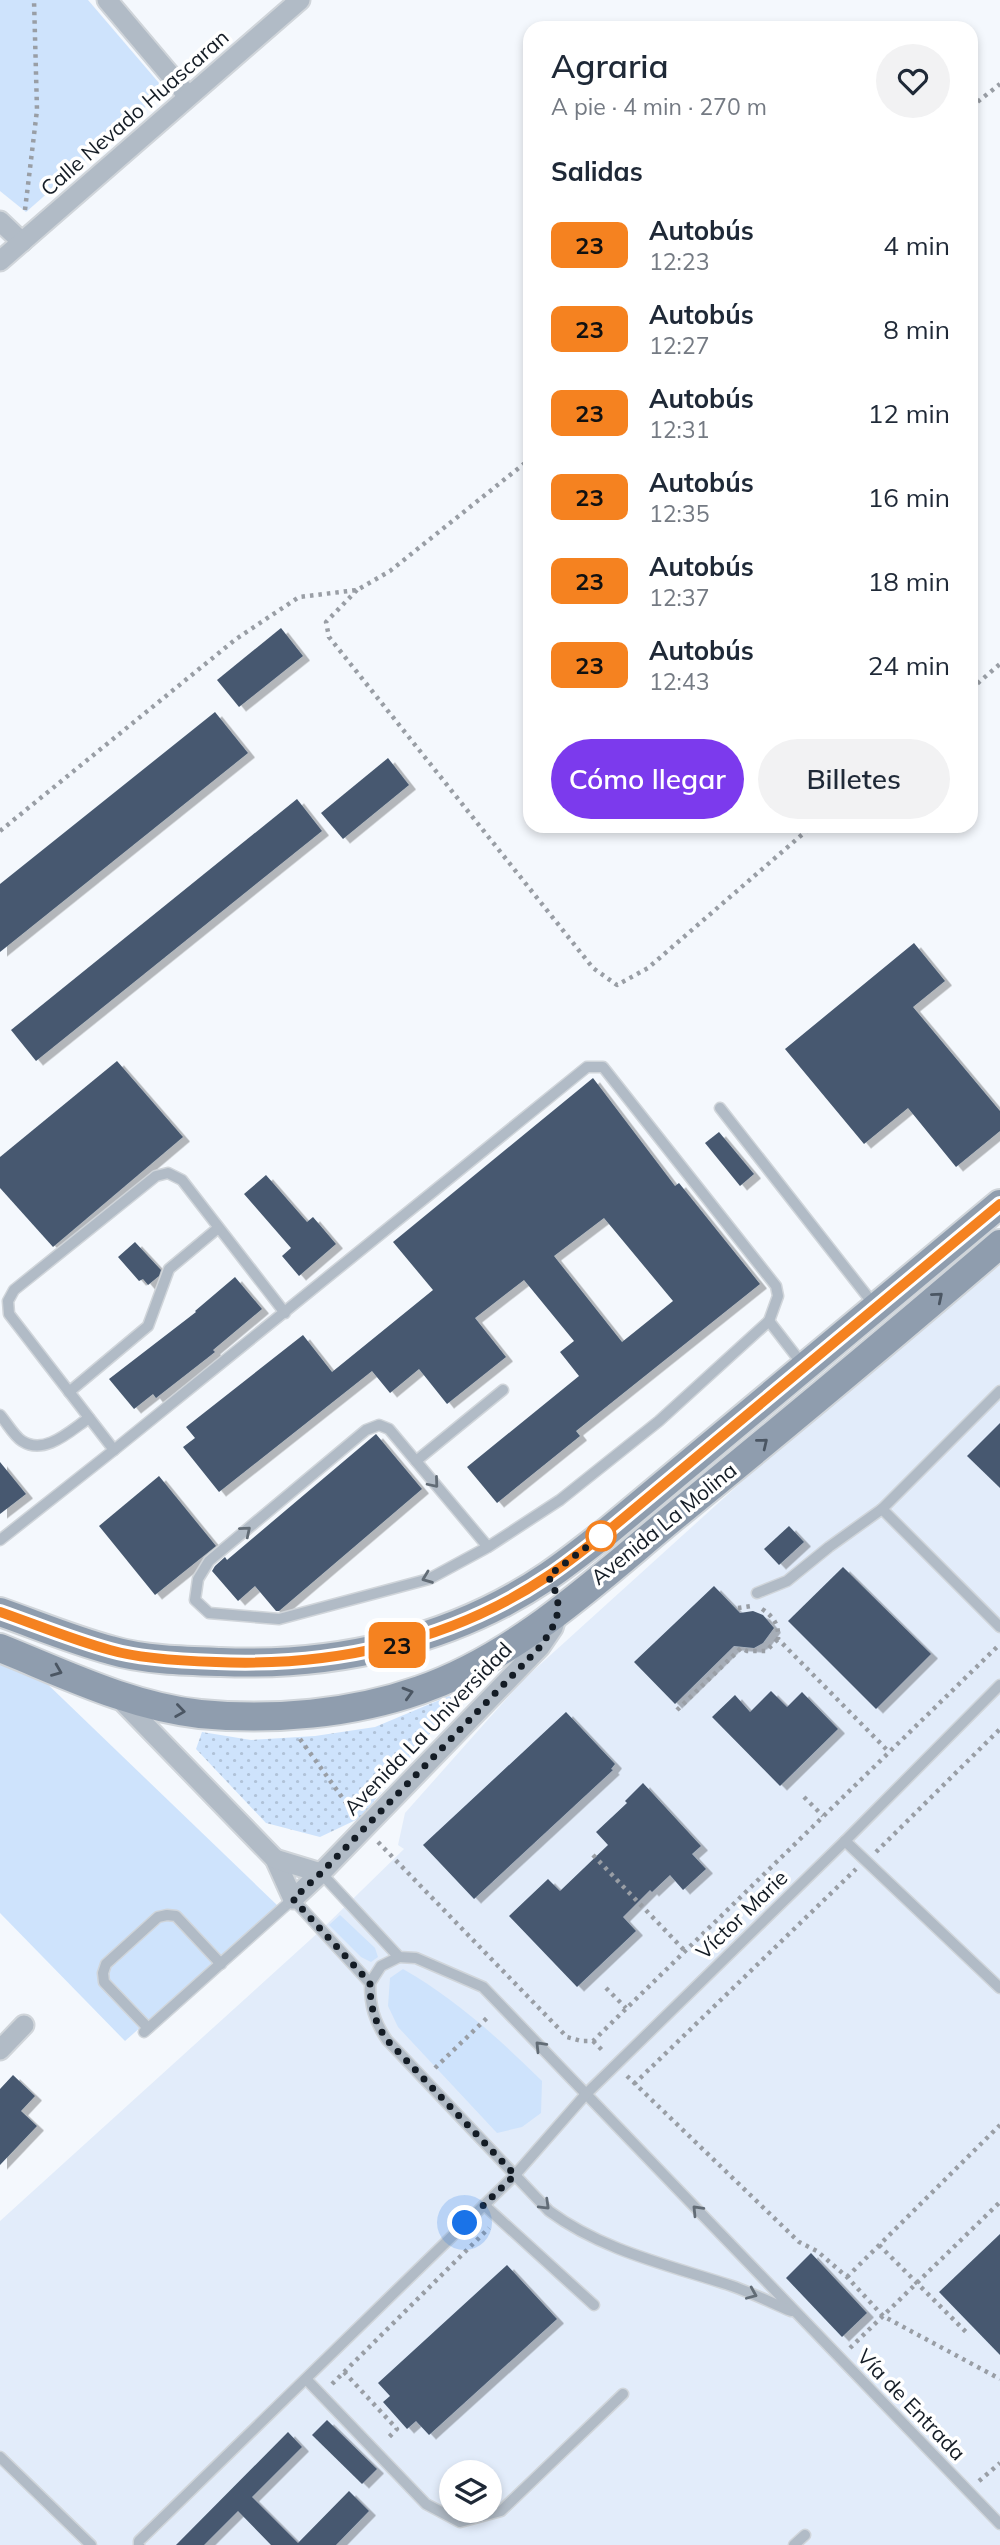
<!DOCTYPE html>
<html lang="es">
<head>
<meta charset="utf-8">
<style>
	:root { --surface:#fff; --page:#f2f2f3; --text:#1f2937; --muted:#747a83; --accent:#7c3aed }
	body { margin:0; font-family:Mulish,sans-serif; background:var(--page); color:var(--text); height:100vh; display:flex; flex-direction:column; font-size:26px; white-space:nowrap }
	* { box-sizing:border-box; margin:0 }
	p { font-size:23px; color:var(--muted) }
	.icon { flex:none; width:38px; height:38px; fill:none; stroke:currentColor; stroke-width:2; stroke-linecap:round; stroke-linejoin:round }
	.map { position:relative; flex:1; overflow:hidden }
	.sheet { position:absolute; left:523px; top:21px; width:455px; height:812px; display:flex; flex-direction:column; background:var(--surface); border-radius:21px; box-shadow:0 4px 10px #0003 }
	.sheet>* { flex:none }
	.badge { padding:0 14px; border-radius:10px; font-size:24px; line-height:46px }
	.buttons { position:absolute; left:439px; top:2460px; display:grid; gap:14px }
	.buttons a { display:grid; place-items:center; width:63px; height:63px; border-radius:50%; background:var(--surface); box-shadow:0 4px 10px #0003; font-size:35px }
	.you { position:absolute; width:35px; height:35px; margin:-18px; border:5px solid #fff; border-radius:50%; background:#1a73e8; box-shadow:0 0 0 10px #1a73e833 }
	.map>.badge { position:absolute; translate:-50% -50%; box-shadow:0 0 0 4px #fff }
	h2 { padding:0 28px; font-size:26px; line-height:63px }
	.round { display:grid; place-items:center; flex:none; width:74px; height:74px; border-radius:37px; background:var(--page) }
	.head { display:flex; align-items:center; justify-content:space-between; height:119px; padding:0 28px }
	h1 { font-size:33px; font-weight:600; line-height:52px }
	.cta { display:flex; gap:14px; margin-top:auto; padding:14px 28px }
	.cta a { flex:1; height:80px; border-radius:42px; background:var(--accent); color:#fff; font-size:28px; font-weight:600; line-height:80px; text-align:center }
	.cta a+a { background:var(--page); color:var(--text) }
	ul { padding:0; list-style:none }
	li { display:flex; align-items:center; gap:21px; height:84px; padding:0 28px }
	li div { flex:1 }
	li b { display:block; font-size:26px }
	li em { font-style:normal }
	li .badge { min-width:77px; font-weight:700; text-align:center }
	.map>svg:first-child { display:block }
	.built { fill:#e2ecfa; fill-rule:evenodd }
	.grass { fill:url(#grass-dots) }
	.green { fill:#cee3fc }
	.building { fill:#475970; fill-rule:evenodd; filter:url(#shadow) }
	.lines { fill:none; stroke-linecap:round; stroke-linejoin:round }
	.service-casing { stroke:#d0d5da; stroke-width:13 }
	.minor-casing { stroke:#d0d5da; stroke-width:23 }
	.secondary-casing { stroke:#d0d5da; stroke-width:32 }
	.path { stroke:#999ea5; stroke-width:4.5; stroke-dasharray:3.5 5; stroke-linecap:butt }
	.service { stroke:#b1bbc6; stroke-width:10 }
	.minor { stroke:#b1bbc6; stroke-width:19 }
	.secondary { stroke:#8f9dae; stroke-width:28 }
	.oneway { stroke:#4b5663 }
	.oneway2 { stroke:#626c76 }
	.line-casing { stroke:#fff; stroke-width:16 }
	.line { stroke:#f58220; stroke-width:10 }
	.walk { stroke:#141c25; stroke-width:7; stroke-dasharray:0 12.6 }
	.stop-dot { fill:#fff; stroke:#f58220; stroke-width:3.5 }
	.labels { text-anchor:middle; stroke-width:7; stroke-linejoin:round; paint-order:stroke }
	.street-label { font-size:21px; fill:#141c25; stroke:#fff }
</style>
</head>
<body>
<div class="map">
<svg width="1000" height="2545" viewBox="0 0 1000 2545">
	<defs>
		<pattern id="grass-dots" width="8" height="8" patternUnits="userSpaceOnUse" patternTransform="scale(1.75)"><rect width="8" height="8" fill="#cee3fc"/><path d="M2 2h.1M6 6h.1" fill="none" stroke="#b0c2d8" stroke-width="1.8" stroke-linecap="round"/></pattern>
		<filter id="shadow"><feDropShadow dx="7" dy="4.5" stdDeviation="0" flood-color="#0004"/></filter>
	</defs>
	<rect width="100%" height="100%" fill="#f4f8fd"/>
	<!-- built -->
	<path class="built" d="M1000,1265V2545H0V2221L321,1930L404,1849L398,1845L405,1813L523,1680L747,1477ZM452,2473H490V2511H452Z"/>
	<!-- grass -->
	<polygon class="grass" points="449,1696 457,1701 360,1818 320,1837 266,1823 196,1749 202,1732 251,1740 315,1736 375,1727"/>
	<!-- green -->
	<g class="green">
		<polygon points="0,0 88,0 165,90 26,212 0,191"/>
		<polygon points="0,1660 38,1675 278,1906 125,2041 0,1913"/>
		<polygon points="340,1915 375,1948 378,1957 371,1962 361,1957 329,1925"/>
		<path d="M403,1969C457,2000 498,2038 542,2081L541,2113L522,2127L497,2133L398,2027L388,2006L390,1978Z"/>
	</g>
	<!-- building -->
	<g class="building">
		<polygon points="281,628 303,656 239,707 217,680"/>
		<polygon points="215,712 248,753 0,952 0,884"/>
		<polygon points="388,758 409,785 343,839 321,813"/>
		<polygon points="297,799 322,831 36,1061 11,1030"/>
		<polygon points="914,943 945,981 913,1007 1000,1111 1000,1131 956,1167 908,1108 864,1144 785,1049"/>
		<polygon points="117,1061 183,1137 53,1247 0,1188 0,1157"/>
		<path d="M593,1078L675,1186L679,1183L760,1284L576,1431L580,1436L497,1503L467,1467L579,1376L560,1352L574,1341L524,1280L475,1318L506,1357L447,1404L419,1369L390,1393L372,1371L219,1492L183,1447L195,1438L186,1427L303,1335L332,1372L433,1290L393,1242ZM604,1218L673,1301L622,1342L554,1256Z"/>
		<polygon points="719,1132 754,1174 740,1186 705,1143"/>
		<polygon points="266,1175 307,1222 313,1217 336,1244 299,1276 282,1256 291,1248 244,1194"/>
		<polygon points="135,1242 161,1270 159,1276 148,1285 143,1279 139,1281 118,1257"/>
		<polygon points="235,1277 262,1309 213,1350 215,1352 156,1398 153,1394 134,1409 109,1379 196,1312 195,1311"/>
		<polygon points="1000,1423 1000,1488 967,1456"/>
		<polygon points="376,1434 422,1489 279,1611 276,1611 255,1586 238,1601 212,1571 215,1566 225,1557 227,1560"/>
		<polygon points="0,1462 26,1494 0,1514"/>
		<polygon points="159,1476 216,1546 155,1595 99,1526"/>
		<polygon points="789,1526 804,1542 779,1565 764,1549"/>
		<polygon points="843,1567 931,1654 876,1709 788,1621"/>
		<polygon points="714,1586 740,1613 753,1611 763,1615 774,1628 763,1643 754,1648 734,1646 675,1704 634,1662"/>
		<polygon points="771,1691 787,1707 802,1692 838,1729 780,1786 712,1717 735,1695 750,1712"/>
		<polygon points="566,1712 615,1764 611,1769 613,1770 474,1899 423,1845"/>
		<polygon points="643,1783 701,1846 692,1854 706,1869 683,1890 670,1875 652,1892 650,1890 623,1917 636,1931 577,1987 509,1916 548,1879 560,1891 608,1845 596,1832 627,1803 625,1801"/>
		<polygon points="13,2075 35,2096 21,2111 37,2126 0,2165 0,2089"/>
		<polygon points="1000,2234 1000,2355 939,2292"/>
		<polygon points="811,2253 867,2313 842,2337 786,2278"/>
		<polygon points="507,2265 557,2319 429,2435 416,2421 407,2429 383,2402 390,2396 378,2383"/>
		<polygon points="327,2420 377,2469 362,2484 312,2435"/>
		<polygon points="288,2432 302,2447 252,2497 298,2543 349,2491 369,2511 336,2545 271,2545 238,2511 204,2545 176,2545"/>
	</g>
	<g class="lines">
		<!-- service casing -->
		<g class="service-casing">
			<g id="service">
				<polyline points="720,1108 875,1306"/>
				<polyline points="285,1313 182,1180 168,1173 156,1176 14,1290 8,1301 9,1314 114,1450 587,1067 603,1067 776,1286 778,1296 769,1321"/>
				<polyline points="69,1392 148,1326 169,1269 217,1229"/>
				<path d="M0,1415C7,1423 14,1436 22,1441C45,1456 71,1430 89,1418"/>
				<polyline points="416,1461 503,1390"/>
				<polyline points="882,1509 1000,1627"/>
				<polyline points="0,1540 114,1450"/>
				<polyline points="488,1547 389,1429 379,1425 366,1430 209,1561 198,1579 195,1600 209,1613 279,1619 429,1579 488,1547 560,1500 659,1421 769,1321 803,1365"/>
				<polyline points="757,1593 787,1581 829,1547 882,1509 1000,1391"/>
				<polyline points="845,1841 1000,1988"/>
				<polyline points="321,1873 399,1957 416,1958 483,1987 1000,2524"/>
				<polyline points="370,1983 381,1966 399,1957"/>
				<polyline points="148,2028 104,1982 103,1973 106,1964 158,1917 167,1915 176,1916 221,1964"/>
				<path d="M144,2032L293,1899L370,1983C370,2006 374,2021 387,2040L549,2211C603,2251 669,2265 732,2286C752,2293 772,2303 791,2311"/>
				<polyline points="484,2205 594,2305"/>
				<polyline points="306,2379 426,2504 460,2522 501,2511 623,2394"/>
				<polyline points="0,2457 91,2545"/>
				<polyline points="139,2545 139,2541 515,2175 586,2094 845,1841 1000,1685"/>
				<polyline points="794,2545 805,2535"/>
			</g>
		</g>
		<!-- minor casing -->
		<g class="minor-casing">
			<g id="minor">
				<polyline points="107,0 188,96"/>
				<polyline points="0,221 22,242"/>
				<polyline points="0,261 300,0"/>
				<polyline points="118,1697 275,1859 293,1899 321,1873 540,1647 553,1628 557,1615"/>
				<polyline points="275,1859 321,1873"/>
				<polyline points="0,2050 24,2025"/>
			</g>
		</g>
		<!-- secondary casing -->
		<g class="secondary-casing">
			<g id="secondary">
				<path d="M0,1612C37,1625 73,1640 110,1650C143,1660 186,1661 221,1662C336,1667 452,1641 548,1576C569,1562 588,1546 608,1531L1000,1204"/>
				<path d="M0,1648C65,1674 129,1706 200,1714C272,1721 352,1714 420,1690C518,1656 597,1580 676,1515C785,1426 893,1336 1000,1244"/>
			</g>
		</g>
		<!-- path -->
		<g class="path">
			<polyline points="971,107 1000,84"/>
			<polyline points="25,210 37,110 34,0"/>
			<polyline points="357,590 326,622 329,637 593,968 617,985 648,968 812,826"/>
			<polyline points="971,689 1000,664"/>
			<polyline points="0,831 236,639 299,597 357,590 390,571 530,459"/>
			<polyline points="738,1608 751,1606"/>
			<path d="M762,1609C774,1617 779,1625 778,1639L889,1752"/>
			<polyline points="677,1710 741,1648 747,1651 766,1651 778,1639"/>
			<polyline points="300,1739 352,1811"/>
			<polyline points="804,1797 823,1816"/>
			<polyline points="378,1842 567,2037 581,2041 593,2041 998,1646"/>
			<polyline points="876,1852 1000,1729"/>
			<polyline points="593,1855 685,1951"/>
			<polyline points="606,1988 626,2008"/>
			<polyline points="593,2041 605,2053"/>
			<polyline points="435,2068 489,2016"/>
			<polyline points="627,2076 799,2242 817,2251 847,2277 883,2316 1000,2379"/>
			<polyline points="634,2084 856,1869"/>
			<polyline points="879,2245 967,2333"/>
			<polyline points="847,2277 1000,2125"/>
			<polyline points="850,2348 1000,2202"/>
			<polyline points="344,2372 397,2429 386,2440"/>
			<polyline points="332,2384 489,2228"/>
			<polyline points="979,2481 1000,2463"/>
		</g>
		<!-- service -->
		<use href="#service" class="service"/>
		<!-- minor -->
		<use href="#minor" class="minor"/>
		<!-- secondary -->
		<use href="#secondary" class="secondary"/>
	</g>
	<!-- one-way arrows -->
	<defs><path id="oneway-chevron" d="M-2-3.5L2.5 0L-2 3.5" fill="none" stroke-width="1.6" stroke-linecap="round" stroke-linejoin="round" transform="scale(1.75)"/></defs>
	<g class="oneway">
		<use href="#oneway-chevron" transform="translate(938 1297) rotate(-40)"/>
		<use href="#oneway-chevron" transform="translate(763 1443) rotate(-39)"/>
		<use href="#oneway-chevron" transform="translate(57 1671) rotate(22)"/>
		<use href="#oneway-chevron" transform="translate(408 1693) rotate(-16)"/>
		<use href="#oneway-chevron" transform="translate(180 1711) rotate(8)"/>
	</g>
	<g class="oneway2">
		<use href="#oneway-chevron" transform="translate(434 1483) rotate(50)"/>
		<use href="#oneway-chevron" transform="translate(246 1531) rotate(-40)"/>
		<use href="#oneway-chevron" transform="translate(427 1578) rotate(159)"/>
		<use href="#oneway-chevron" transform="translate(540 2046) rotate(-134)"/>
		<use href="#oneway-chevron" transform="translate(545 2205) rotate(44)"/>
		<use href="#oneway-chevron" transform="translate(697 2210) rotate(-134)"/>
		<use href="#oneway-chevron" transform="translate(752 2294) rotate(23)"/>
	</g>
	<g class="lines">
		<!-- line casing -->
		<g class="line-casing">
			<path id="line" d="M0,1612C37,1625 73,1640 110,1650C141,1659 183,1661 216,1662C333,1667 450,1642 548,1576C569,1562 588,1546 608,1531L1000,1204"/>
		</g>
		<!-- line -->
		<use href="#line" class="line"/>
		<!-- walk -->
		<path class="walk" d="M465,2223L515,2175L387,2040C374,2021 370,2006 370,1983L293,1899L321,1873L540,1647C559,1620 565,1606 548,1576L608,1531L601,1536"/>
	</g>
	<!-- markers -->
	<circle class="stop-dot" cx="601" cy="1536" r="14"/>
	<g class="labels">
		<!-- street labels -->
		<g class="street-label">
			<text transform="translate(135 113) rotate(-41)" y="7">Calle Nevado Huascaran</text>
			<text transform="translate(664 1524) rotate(-39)" y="7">Avenida La Molina</text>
			<text transform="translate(428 1729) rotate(-46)" y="7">Avenida La Universidad</text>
			<text transform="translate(742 1915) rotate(-44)" y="7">Víctor Marie</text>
			<text transform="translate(911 2405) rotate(46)" y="7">Vía de Entrada</text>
		</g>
	</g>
</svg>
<div class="buttons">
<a><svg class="icon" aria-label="layers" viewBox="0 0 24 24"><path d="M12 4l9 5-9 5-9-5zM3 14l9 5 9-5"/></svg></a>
</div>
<div class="you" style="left:465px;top:2223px"></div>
<b class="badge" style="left:397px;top:1645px;background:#f58220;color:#111">23</b>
<section class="sheet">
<div class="head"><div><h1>Agraria</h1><p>A pie · 4 min · 270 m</p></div><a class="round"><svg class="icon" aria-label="heart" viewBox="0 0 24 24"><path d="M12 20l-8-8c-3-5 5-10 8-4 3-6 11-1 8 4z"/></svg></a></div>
<h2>Salidas</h2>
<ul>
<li><span class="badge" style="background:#f58220;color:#111">23</span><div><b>Autobús</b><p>12:23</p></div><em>4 min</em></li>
<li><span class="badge" style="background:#f58220;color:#111">23</span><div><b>Autobús</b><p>12:27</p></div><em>8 min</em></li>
<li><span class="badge" style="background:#f58220;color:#111">23</span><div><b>Autobús</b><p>12:31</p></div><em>12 min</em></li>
<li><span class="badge" style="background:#f58220;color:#111">23</span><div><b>Autobús</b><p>12:35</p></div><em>16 min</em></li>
<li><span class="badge" style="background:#f58220;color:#111">23</span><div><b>Autobús</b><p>12:37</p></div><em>18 min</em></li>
<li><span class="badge" style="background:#f58220;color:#111">23</span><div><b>Autobús</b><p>12:43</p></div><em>24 min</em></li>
</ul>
<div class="cta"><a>Cómo llegar</a><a>Billetes</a></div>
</section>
</div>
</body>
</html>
